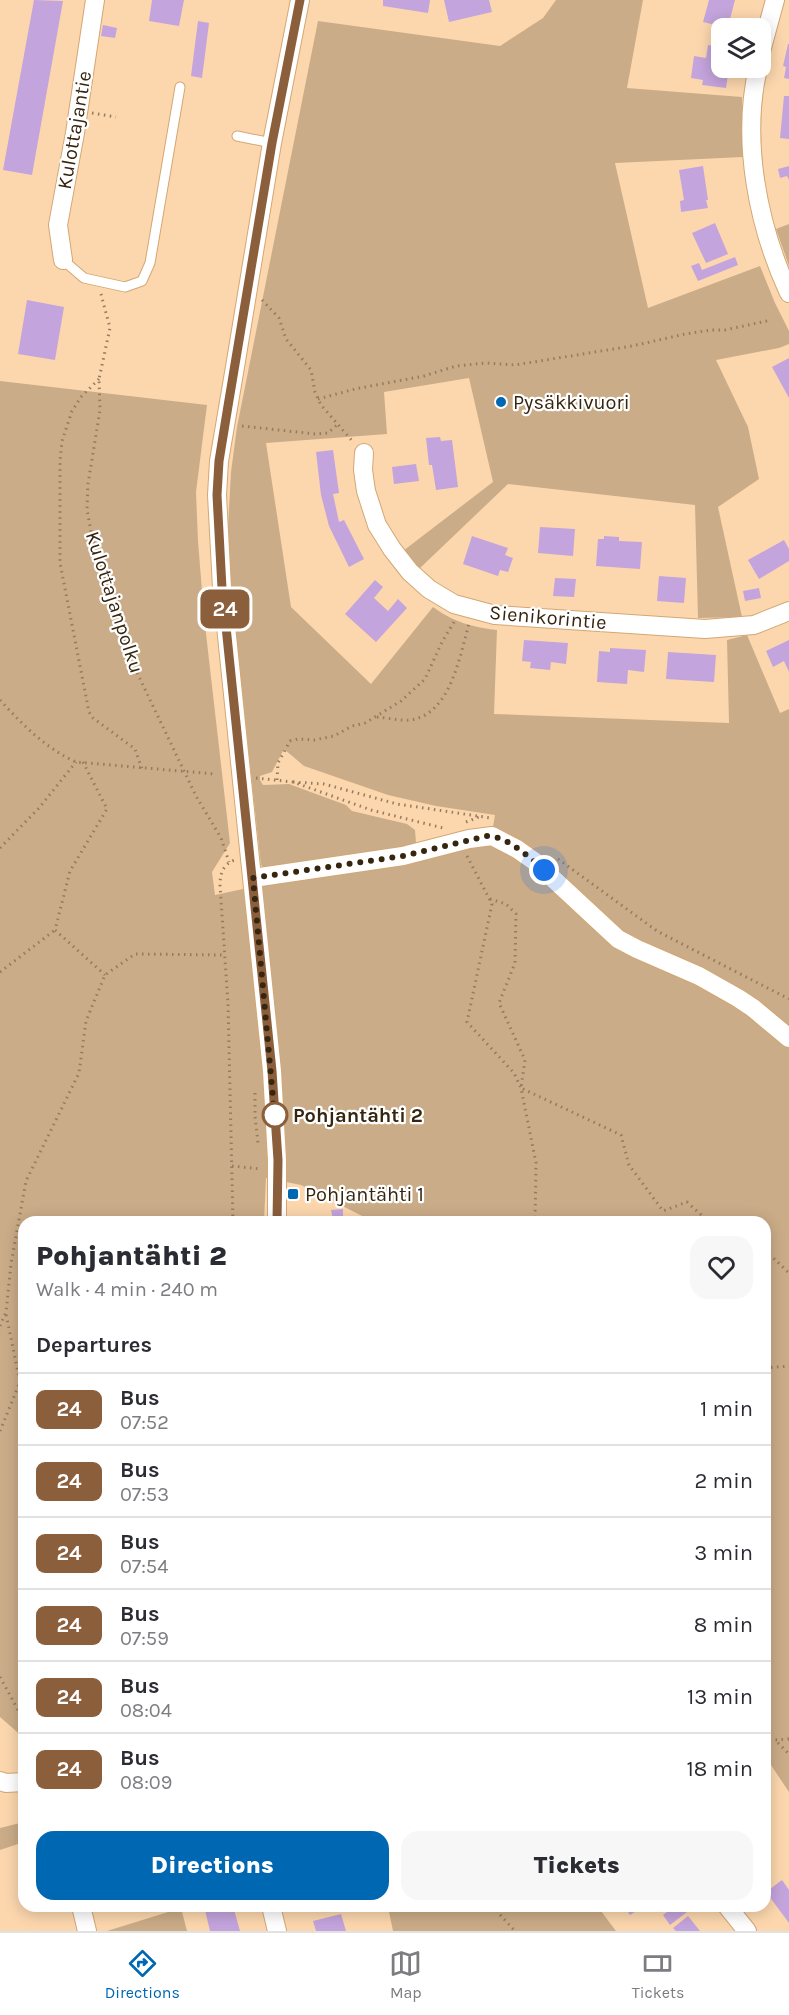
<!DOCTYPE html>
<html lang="en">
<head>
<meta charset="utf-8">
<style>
	:root { --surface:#fff; --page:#f7f7f7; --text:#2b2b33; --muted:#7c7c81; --line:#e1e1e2; --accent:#0067b3 }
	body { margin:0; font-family:Karla,sans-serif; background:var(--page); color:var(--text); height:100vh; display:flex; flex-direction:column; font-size:22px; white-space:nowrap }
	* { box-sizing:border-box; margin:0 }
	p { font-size:20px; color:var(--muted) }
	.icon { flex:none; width:33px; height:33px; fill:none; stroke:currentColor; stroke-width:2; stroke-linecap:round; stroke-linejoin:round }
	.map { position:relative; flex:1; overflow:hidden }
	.panel { position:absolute; left:18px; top:1216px; width:753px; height:696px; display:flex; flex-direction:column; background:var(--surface); border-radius:18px; box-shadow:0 3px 15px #0003 }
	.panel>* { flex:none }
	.badge { padding:0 12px; border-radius:9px; font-size:21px; line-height:39px }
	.fabs { position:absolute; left:711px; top:18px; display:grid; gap:12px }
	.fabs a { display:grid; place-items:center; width:60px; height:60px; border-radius:12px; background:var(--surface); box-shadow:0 3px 15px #0003; font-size:30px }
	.you { position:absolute; width:30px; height:30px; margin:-15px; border:4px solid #fff; border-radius:50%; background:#1a73e8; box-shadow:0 0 0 9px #1a73e833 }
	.map>.badge { position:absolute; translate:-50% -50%; box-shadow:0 0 0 3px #fff }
	h2 { padding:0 18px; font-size:22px; line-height:54px }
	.round { display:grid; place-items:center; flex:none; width:63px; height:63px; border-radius:18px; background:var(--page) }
	.overview { display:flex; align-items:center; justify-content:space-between; height:102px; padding:0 18px }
	h1 { font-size:28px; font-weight:800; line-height:45px }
	.primary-button { display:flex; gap:12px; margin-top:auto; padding:12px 18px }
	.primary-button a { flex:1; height:69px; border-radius:18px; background:var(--accent); color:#fff; font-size:24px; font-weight:800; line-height:69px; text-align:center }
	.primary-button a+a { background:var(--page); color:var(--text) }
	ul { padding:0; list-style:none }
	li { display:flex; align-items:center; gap:18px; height:72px; padding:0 18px; border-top:2px solid var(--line) }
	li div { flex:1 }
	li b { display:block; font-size:22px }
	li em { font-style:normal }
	li .badge { min-width:66px; font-weight:700; text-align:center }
	.tabs { display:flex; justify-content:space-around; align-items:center; height:84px; border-top:2px solid var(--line); background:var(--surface); font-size:16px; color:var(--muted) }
	.tabs a { display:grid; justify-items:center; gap:3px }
	.tabs .current { color:var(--accent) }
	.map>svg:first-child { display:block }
	.green { fill:#cbac88 }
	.building { fill:#c4a4dc }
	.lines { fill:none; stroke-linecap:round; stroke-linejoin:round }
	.service-casing { stroke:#d3a774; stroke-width:11 }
	.minor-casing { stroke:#d3a774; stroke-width:20 }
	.path { stroke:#967b5c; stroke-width:3; stroke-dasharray:1.5 4.5; stroke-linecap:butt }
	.service { stroke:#fff; stroke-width:9 }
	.minor { stroke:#fff; stroke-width:18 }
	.line-casing { stroke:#fff; stroke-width:14 }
	.line { stroke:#8b5e3c; stroke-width:9 }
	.walk { stroke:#36250f; stroke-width:6; stroke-dasharray:0 10.8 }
	.poi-dot { fill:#0067b3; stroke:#fff; stroke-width:2 }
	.stop-dot { fill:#fff; stroke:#8b5e3c; stroke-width:3 }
	.labels { text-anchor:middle; stroke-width:4.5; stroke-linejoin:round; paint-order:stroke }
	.street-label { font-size:20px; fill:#36250f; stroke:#fff }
	.poi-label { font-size:20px; fill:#36250f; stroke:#fff; text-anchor:start }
	.stop-label { font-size:20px; font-weight:bold; fill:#36250f; stroke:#fff; text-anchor:start }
</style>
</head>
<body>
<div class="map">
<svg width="789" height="1931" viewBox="0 0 789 1931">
	<rect width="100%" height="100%" fill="#fcd7ae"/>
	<!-- green -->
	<g class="green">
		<path d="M556,0H643L627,88L742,97L743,157L615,163L648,308L760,266L775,303L789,331V344L779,348L716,360L748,427L759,479L718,507L742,617L698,618L695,505L508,484L419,569L403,551L493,482L469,378L384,392L387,434L266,443L291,607L371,684L433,607C454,622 471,627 497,630L494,714L729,723L727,640L747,635L780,713L789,709V1792L765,1756V1222H374L301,1185L266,1178L264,1222H24V1738L0,1717V381L207,405L196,492L198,541L204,616L230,843L212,872L215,895L272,883L409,863L492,833L495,815L436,806L388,795L304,766L284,749L272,772L260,776V780L263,785L289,784L346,805L352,811L407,824L415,830L416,843L414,847L265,869L261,865L232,600L228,528L231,472L237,427L318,21L500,46L543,18Z"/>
		<polygon points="789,224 789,266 776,229"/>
		<polygon points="24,1822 24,1842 0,1850 0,1828"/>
		<polygon points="388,1907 598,1907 616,1931 393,1931"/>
		<polygon points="181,1908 187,1931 107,1931"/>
	</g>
	<!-- building -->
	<g class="building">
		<polygon points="34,0 63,1 32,175 3,170"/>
		<polygon points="152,0 184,0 179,26 149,21"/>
		<polygon points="383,0 430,0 428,13 383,6"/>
		<polygon points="444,0 489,0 492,12 449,22"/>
		<polygon points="709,0 735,0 730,19 727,18 724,27 703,22"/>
		<polygon points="198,21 209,23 202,78 191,76"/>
		<polygon points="103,25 117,28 115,38 101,36"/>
		<polygon points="788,44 789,44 789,79 784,78 786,67 783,66"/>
		<polygon points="708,45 722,47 722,68 729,68 726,88 702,85 703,80 691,78 694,56 706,58"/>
		<polygon points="784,96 789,96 789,139 780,138"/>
		<polygon points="703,166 708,200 706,200 708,208 681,212 680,201 684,200 679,170"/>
		<polygon points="789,166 789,180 787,176 780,178 778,169"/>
		<polygon points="715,223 728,254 706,263 692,233"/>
		<polygon points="735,257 738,265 698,281 691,266 699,263 702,270"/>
		<polygon points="27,300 64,307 55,360 18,354"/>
		<polygon points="789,358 789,398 772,367"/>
		<polygon points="440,437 441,441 452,440 458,487 436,490 432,465 429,465 426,438"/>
		<polygon points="333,450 339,493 333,494 339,522 344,520 364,559 349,567 329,526 321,495 316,452"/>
		<polygon points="416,464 419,481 394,484 392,467"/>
		<polygon points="540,527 575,529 573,556 538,553"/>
		<polygon points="472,536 508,548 505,555 513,558 508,572 500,570 498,576 463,564"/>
		<polygon points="604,536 619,537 619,541 642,542 640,569 596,566 598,539 604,539"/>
		<polygon points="784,540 789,549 789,561 759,579 748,560"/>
		<polygon points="659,576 686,578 684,603 657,601"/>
		<polygon points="555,578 576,579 574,597 553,596"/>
		<polygon points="375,580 383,587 374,598 388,611 398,599 407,608 376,642 345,614"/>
		<polygon points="759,588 761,598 745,601 743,591"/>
		<polygon points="524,640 568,643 566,664 551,662 550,670 530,668 531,662 522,661"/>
		<polygon points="789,640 789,672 784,661 773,667 766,651"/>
		<polygon points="610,648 646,650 644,672 628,670 627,684 597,682 599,651 610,652"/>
		<polygon points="668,652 716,655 714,682 666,679"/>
		<polygon points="343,1209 343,1219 333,1220 331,1210"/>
		<polygon points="782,1880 789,1890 789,1923 766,1892"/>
		<polygon points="204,1906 233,1906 240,1931 210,1931"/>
		<polygon points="624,1906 644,1906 630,1915"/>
		<polygon points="675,1906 683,1906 687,1912 670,1925 663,1915"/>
		<polygon points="341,1914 346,1931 316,1931 313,1921"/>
		<polygon points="688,1916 700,1931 676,1931 673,1928"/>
	</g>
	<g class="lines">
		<!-- service casing -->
		<g class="service-casing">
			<g id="service">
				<polyline points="237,136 272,143"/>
				<polyline points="63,260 84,278 125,287 142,281 150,263 180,87"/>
			</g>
		</g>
		<!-- minor casing -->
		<g class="minor-casing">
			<g id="minor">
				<polyline points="760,55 775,0"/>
				<path d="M758,68C741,141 758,226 789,293"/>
				<polyline points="63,260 58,225 75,133 95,0"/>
				<polyline points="364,453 363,470 366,491 377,525 392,549 410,572 429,589 454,604 495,615 705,629 754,625 789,611"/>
				<polyline points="253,878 403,856 469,839 492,836 517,849 534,861 618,939 637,949 699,976 738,998 753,1008 789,1038"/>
				<polyline points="277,1222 277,1160 272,1071 222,588 217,495 219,461 235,367 272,143 300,0"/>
				<polyline points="0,1781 6,1783 24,1782"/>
				<polyline points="81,1906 87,1931"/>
				<polyline points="271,1906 277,1931"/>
				<polyline points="727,1906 747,1931"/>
			</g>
		</g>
		<!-- path -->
		<g class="path">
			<polyline points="92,113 116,117"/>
			<polyline points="101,294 110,328 99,379 100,410 88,484 87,510 94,547 130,658 196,796 221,838 229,862"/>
			<polyline points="262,300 279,318 286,339 311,370 315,392 321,405 354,443"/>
			<polyline points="99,379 81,397 72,411 62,441 60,461 60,563 89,712 93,718 135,749 142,769"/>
			<polyline points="318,399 355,389 424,376 456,366 486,363 515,365 632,346 685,334 711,330 725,330 771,320"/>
			<polyline points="242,426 315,434 328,433 338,424"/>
			<path d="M0,700C22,724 45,748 76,762L215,774"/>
			<path d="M377,717C388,718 400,721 410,720C451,715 460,654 469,624"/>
			<polyline points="83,762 107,809 70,871 55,930 105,975"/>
			<polyline points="256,778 293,782 371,810 443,828"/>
			<polyline points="277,780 278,763 290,741 298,739 314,740 334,736 352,726 365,723 401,701 425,679 442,642 454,622"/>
			<polyline points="293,782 324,784 397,804 491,818"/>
			<polyline points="466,822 479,817"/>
			<polyline points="0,848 39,808 76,762"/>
			<polyline points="467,856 492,904 467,1022 514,1073 521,1088 536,1163 535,1222"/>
			<polyline points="558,859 657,931 789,999"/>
			<polyline points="490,899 506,904 516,914 515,963 499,1003 525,1060 521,1088 621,1135 629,1165 663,1211 687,1202 709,1222"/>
			<polyline points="0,972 55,930"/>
			<polyline points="255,1093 255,1116 258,1143"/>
			<polyline points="232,1166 261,1169"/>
			<path d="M233,1222L228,1004L220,885C220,874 223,864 235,860"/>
			<polyline points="765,1250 789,1273"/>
			<polyline points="0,1326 6,1312 11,1264 26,1181 79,1073 86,1021 105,975 135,954 225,955"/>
			<polyline points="765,1368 789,1366"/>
			<polyline points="0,1431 20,1382 6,1314"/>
			<polyline points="0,1677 24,1721"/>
			<polyline points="789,1739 775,1740 789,1754"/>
			<polyline points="492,1906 515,1931"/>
		</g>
		<!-- service -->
		<use href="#service" class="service"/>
		<!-- minor -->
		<use href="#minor" class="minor"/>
	</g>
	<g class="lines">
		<!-- line casing -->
		<g class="line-casing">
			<polyline id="line" points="277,1222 278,1160 272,1071 222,588 217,495 219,461 228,406 272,143 300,0"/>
		</g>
		<!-- line -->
		<use href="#line" class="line"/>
		<!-- walk -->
		<path class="walk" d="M275,1115V1120L253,878L403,856L487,836C507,836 529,857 544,870"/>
	</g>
	<!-- markers -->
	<g class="poi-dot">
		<circle cx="501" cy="402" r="6"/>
		<rect x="287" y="1188" width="12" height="12" rx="3"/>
	</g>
	<circle class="stop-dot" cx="275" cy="1115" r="12"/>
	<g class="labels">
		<!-- street labels -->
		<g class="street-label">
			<text transform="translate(74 130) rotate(-80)" y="7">Kulottajantie</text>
			<text transform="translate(115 602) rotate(72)" y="7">Kulottajanpolku</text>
			<text transform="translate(548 617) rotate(5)" y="7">Sienikorintie</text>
		</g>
		<!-- poi labels -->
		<g class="poi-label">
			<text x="513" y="409">Pysäkkivuori</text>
			<text x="305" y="1201">Pohjantähti 1</text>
		</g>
		<!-- stop labels -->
		<g class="stop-label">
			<text x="293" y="1122">Pohjantähti 2</text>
		</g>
	</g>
</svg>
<div class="fabs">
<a><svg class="icon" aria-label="layers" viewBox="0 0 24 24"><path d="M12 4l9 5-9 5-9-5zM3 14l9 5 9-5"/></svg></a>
</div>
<div class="you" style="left:544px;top:870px"></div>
<b class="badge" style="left:225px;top:609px;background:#8b5e3c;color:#fff">24</b>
<section class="panel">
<div class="overview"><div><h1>Pohjantähti 2</h1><p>Walk · 4 min · 240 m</p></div><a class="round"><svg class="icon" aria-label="heart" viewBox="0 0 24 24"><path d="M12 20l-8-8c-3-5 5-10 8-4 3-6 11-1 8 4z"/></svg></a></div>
<h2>Departures</h2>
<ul>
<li><span class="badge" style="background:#8b5e3c;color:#fff">24</span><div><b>Bus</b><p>07:52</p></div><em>1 min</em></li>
<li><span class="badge" style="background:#8b5e3c;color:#fff">24</span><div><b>Bus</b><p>07:53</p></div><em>2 min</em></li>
<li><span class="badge" style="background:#8b5e3c;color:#fff">24</span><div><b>Bus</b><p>07:54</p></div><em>3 min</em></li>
<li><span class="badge" style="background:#8b5e3c;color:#fff">24</span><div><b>Bus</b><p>07:59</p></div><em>8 min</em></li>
<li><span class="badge" style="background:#8b5e3c;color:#fff">24</span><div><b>Bus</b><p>08:04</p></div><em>13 min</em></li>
<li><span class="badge" style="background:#8b5e3c;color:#fff">24</span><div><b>Bus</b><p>08:09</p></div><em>18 min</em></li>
</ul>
<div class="primary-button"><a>Directions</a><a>Tickets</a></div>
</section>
</div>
<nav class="tabs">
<a class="current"><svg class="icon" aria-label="directions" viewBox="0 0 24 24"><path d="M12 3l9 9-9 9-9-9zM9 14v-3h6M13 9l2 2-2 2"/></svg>Directions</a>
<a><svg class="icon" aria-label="map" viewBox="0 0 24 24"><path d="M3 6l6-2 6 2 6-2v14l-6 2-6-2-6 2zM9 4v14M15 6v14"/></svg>Map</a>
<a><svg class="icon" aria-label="tickets" viewBox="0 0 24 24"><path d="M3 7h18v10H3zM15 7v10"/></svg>Tickets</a>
</nav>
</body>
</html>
